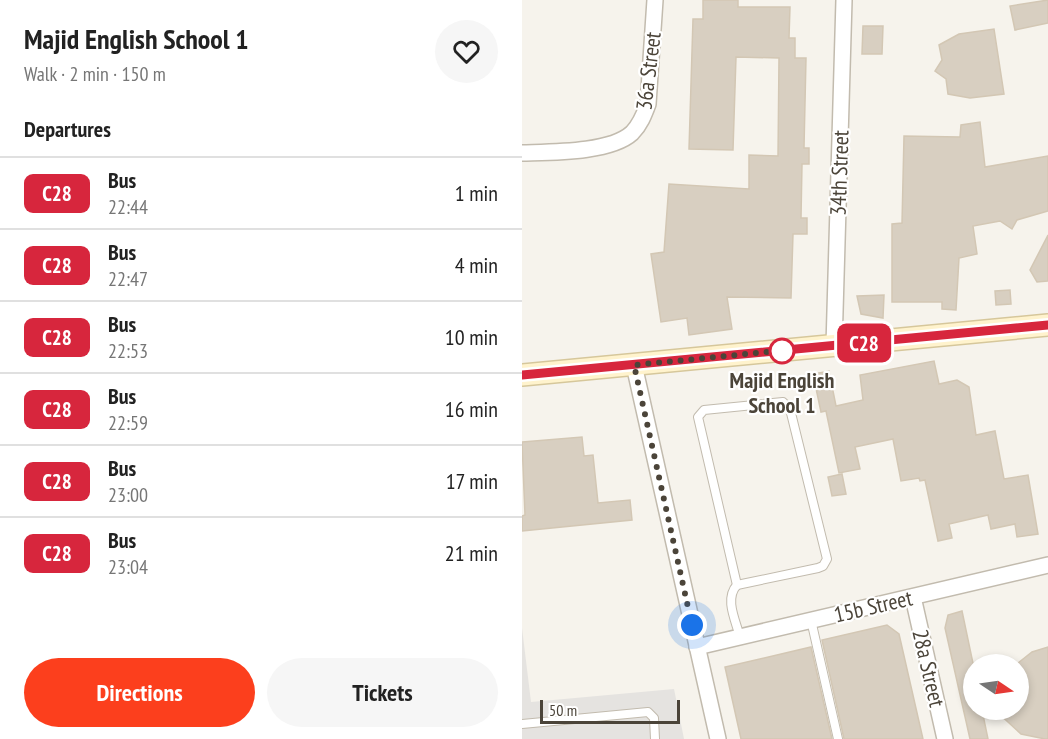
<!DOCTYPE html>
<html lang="en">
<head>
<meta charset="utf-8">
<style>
	:root { --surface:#fff; --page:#f6f6f6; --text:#222; --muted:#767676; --line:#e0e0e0; --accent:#fc3f1d }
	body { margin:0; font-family:"PT Sans Narrow",sans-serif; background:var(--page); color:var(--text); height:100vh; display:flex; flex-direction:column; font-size:22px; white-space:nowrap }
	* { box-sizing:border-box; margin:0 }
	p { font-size:20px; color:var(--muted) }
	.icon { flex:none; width:33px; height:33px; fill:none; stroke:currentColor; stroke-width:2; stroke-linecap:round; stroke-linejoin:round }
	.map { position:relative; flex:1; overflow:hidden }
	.panel { display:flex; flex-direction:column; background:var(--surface); width:522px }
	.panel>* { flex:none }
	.badge { padding:0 12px; border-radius:9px; font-size:21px; line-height:39px }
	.needle { width:39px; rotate:103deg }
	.fabs { position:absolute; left:441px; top:654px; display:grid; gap:12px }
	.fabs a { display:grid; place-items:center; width:66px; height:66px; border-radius:50%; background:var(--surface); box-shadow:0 3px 9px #0003; font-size:30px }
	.scale { position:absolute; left:18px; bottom:15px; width:140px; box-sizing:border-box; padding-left:6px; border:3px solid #4b4439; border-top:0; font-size:16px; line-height:21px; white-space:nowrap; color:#4b4439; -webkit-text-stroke:4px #fff; paint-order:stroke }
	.you { position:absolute; width:30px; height:30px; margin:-15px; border:4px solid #fff; border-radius:50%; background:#1a73e8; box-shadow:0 0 0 9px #1a73e833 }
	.map>.badge { position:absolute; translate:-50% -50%; box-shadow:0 0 0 3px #fff }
	h2 { padding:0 24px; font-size:22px; line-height:54px }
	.round { display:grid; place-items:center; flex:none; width:63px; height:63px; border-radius:32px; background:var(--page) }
	.headline { display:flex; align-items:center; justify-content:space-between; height:102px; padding:0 24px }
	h1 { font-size:28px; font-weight:800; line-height:45px }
	.primary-button { display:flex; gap:12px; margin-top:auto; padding:12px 24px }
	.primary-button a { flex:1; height:69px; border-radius:36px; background:var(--accent); color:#fff; font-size:24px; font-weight:800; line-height:69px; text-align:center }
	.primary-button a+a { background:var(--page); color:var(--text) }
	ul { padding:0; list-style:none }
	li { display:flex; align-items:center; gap:18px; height:72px; padding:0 24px; border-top:2px solid var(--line) }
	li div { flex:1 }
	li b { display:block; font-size:22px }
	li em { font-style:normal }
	li .badge { min-width:66px; font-weight:700; text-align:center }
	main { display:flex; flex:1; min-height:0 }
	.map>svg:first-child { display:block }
	.parking { fill:#e5e3e0 }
	.building { fill:#d8cfc1; stroke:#d3c7b4; stroke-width:1.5 }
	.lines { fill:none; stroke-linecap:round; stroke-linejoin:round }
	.lane-casing { stroke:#c2bbae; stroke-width:10 }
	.street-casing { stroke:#c2bbae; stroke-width:18 }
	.secondary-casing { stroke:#d6c79b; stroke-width:24 }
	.lane { stroke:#fff; stroke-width:8 }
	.street { stroke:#fff; stroke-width:15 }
	.secondary { stroke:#fff3cd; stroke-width:21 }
	.line-casing { stroke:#fff; stroke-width:14 }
	.line { stroke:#d7263d; stroke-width:9 }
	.walk { stroke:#4b4439; stroke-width:6; stroke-dasharray:0 10.8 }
	.stop-dot { fill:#fff; stroke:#d7263d; stroke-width:3 }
	.labels { text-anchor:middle; stroke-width:4.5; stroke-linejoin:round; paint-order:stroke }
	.street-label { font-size:22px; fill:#4b4439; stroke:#fff }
	.stop-label { font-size:22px; font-weight:bold; fill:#4b4439; stroke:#fff }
</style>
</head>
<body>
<main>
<section class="panel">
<div class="headline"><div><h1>Majid English School 1</h1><p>Walk · 2 min · 150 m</p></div><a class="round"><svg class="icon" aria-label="heart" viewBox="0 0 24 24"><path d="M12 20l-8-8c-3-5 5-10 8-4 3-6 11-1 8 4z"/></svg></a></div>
<h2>Departures</h2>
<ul>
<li><span class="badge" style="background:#d7263d;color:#fff">C28</span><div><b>Bus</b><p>22:44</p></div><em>1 min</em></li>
<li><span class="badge" style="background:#d7263d;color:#fff">C28</span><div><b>Bus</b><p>22:47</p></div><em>4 min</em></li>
<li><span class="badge" style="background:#d7263d;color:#fff">C28</span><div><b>Bus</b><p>22:53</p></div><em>10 min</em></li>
<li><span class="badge" style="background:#d7263d;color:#fff">C28</span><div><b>Bus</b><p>22:59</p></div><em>16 min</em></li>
<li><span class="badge" style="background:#d7263d;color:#fff">C28</span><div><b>Bus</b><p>23:00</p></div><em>17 min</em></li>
<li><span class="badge" style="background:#d7263d;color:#fff">C28</span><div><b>Bus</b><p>23:04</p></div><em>21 min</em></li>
</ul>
<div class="primary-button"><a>Directions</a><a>Tickets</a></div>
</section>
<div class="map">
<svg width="526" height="739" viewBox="0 0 526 739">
	<rect width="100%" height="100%" fill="#f6f3ec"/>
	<!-- parking -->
	<polygon class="parking" points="0,628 9,702 152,689 162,739 0,739"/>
	<!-- building -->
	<g class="building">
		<polygon points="181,0 216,0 216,7 268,7 267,38 273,38 273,58 284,58 282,148 287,148 287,164 280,164 279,218 285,218 285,234 271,234 269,298 205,297 210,329 167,335 165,318 139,322 129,254 142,252 147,184 227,189 227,155 256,156 257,58 214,57 211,150 167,149 171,19 181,19"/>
		<polygon points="526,0 526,23 493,30 488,6"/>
		<polygon points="341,26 361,26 360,54 340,54"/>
		<polygon points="472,29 482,94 448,98 426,94 424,79 413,71 420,60 417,45 437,34"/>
		<polygon points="458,122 463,167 526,156 526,211 495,220 490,229 478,221 451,226 455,254 437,258 434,310 420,309 420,302 370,302 370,224 380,223 382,136 438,137 439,125"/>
		<polygon points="526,235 526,281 515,282 508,270"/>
		<polygon points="488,290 489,304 474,305 473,291"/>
		<polygon points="362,295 361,318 339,314 335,296"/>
		<polygon points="412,361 417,384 435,380 447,387 454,435 473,431 482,479 506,475 516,534 495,537 493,524 469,529 466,515 427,524 430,538 416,541 403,480 398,481 397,478 379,481 371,439 333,447 338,469 317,473 304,411 299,412 291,374 307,371 314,406 341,400 338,375"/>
		<polygon points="60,437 62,456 71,455 76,503 108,500 110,520 0,531 0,516 3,515 0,442"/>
		<polygon points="320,474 324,494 310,496 306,477"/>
		<polygon points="440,611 452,668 452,710 460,710 466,739 448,739 423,628 426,615"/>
		<polygon points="365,625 377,634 401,739 322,739 300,640"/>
		<polygon points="289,647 310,739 219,739 203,667"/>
		<polygon points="526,647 526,739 523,739 499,734 473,710 496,710 496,663 510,652"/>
	</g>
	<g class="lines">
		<!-- lane casing -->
		<g class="lane-casing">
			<g id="lane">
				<polygon points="261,402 268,409 305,559 301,566 296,568 215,585 176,417 182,410"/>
				<path d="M215,585C202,599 214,621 218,637"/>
				<polyline points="289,620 316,739"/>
				<polyline points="0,724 126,712 132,718 133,739"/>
			</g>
		</g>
		<!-- street casing -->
		<g class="street-casing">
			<g id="street">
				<path d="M0,153C29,152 88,153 110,133C118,125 122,115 126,104L133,0"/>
				<polyline points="312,346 322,0"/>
				<polyline points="112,365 196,739"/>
				<polyline points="391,597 423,739"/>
				<polyline points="175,647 526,565"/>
			</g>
		</g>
		<!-- secondary casing -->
		<g class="secondary-casing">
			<polyline id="secondary" points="0,375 526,325"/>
		</g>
		<!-- lane -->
		<use href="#lane" class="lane"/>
		<!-- street -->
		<use href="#street" class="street"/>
		<!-- secondary -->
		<use href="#secondary" class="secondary"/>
	</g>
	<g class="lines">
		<!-- line casing -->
		<g class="line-casing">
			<polyline id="line" points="0,375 526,325"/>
		</g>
		<!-- line -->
		<use href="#line" class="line"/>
		<!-- walk -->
		<polyline class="walk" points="170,625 112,365 265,350 260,351"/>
	</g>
	<!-- markers -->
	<circle class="stop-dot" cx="260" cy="351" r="12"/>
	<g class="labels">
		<!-- street labels -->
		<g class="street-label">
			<text transform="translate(126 71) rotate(-83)" y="8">36a Street</text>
			<text transform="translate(317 173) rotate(-88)" y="8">34th Street</text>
			<text transform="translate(351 606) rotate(-13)" y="8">15b Street</text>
			<text transform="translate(407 668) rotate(77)" y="8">28a Street</text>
		</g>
		<!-- stop labels -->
		<g class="stop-label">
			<text x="260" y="388">Majid English<tspan x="260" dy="25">School 1</tspan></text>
		</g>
	</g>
</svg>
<div class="fabs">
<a><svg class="needle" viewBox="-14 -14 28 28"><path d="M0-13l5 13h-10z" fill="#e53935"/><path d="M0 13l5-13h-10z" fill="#767676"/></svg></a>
</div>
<div class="scale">50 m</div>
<div class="you" style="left:170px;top:625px"></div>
<b class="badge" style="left:342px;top:343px;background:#d7263d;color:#fff">C28</b>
</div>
</main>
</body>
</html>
